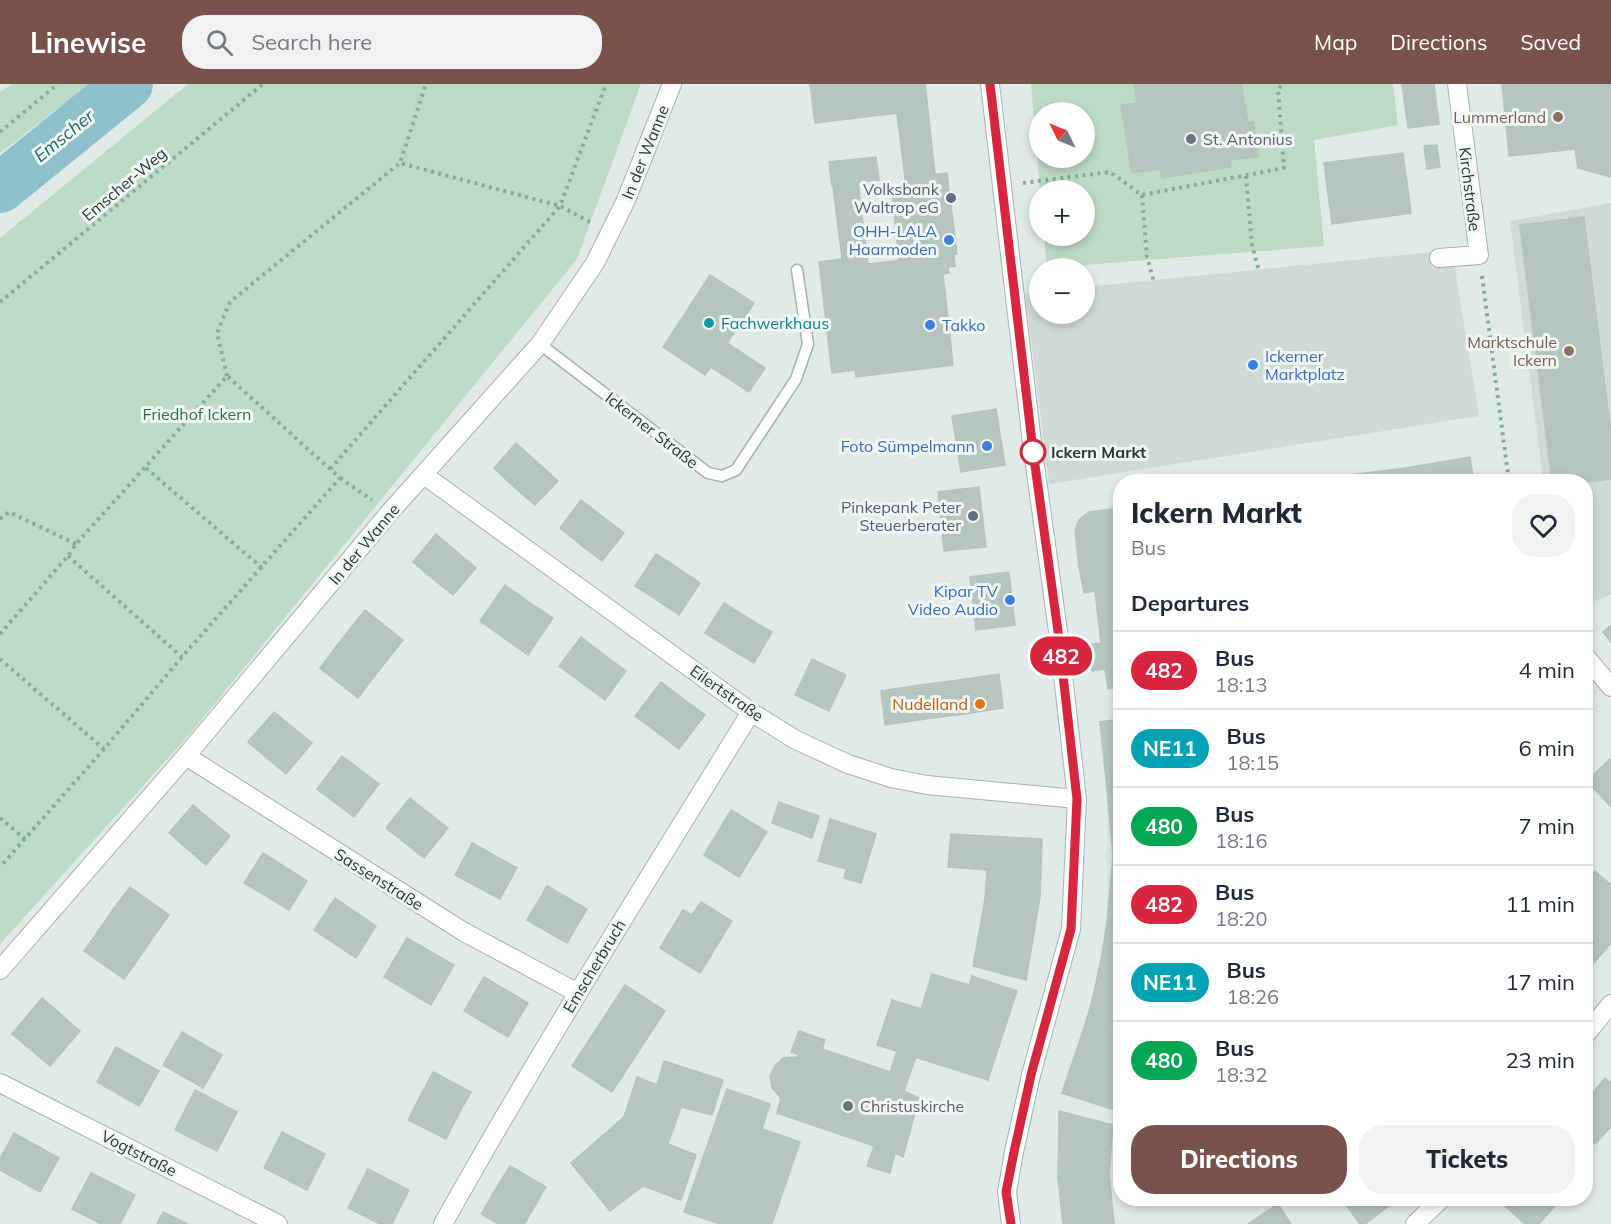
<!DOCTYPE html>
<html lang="en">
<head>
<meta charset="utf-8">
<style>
	:root { --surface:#fff; --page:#f2f2f3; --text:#1f2937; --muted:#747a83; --line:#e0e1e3; --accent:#79524b }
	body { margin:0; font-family:Mulish,sans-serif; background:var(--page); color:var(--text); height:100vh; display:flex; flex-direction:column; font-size:22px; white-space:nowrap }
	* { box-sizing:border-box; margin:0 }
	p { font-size:20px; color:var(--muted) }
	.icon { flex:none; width:33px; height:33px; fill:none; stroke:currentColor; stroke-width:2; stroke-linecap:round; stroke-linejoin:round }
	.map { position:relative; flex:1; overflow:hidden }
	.details { position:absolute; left:1113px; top:390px; width:480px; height:732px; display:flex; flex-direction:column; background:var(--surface); border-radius:24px; box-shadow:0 3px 9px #0003 }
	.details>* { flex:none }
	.badge { padding:0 12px; border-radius:20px; font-size:21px; line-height:39px }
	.needle { width:39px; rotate:313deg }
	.controls { position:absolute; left:1029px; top:18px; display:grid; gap:12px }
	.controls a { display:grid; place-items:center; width:66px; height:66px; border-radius:50%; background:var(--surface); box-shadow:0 3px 9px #0003; font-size:30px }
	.map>.badge { position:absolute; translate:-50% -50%; box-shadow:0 0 0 3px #fff }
	h2 { padding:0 18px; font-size:22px; line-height:54px }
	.round { display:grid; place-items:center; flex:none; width:63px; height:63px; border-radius:24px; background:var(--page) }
	.head { display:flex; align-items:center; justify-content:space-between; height:102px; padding:0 18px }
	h1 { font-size:28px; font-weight:800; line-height:45px }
	.button { display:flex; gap:12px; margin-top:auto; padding:12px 18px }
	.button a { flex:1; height:69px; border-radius:24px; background:var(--accent); color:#fff; font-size:24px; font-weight:800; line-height:69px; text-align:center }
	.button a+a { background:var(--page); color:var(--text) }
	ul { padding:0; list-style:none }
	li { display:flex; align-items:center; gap:18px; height:78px; padding:0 18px; border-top:2px solid var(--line) }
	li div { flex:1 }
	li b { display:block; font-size:22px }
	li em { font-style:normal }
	li .badge { min-width:66px; font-weight:700; text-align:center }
	header { display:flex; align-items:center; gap:36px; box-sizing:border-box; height:84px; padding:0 30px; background:var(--accent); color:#fff }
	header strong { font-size:28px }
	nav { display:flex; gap:33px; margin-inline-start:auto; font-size:21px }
	.search { width:420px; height:54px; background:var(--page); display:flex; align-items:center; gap:15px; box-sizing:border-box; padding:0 21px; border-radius:24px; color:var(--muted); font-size:22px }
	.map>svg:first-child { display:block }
	.built { fill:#d0dad5 }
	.green { fill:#bcdac4; fill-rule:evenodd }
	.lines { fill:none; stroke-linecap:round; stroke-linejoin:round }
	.river { stroke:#8ec1cb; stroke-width:50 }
	.building { fill:#b7c5bf; stroke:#b4c3bd; stroke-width:1.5 }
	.lane-casing { stroke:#a4b2ad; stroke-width:13 }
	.street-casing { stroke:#a4b2ad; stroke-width:20 }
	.secondary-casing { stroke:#a1b5ae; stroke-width:20 }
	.path { stroke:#84ab9f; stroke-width:4; stroke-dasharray:3 4.5; stroke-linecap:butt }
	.lane { stroke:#fff; stroke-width:10 }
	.street { stroke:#fff; stroke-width:18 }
	.secondary { stroke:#fff; stroke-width:18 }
	.line-casing { stroke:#fff; stroke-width:14 }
	.line { stroke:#d7263d; stroke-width:9 }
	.education-dot { fill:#8d6e63; stroke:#f1f7f4; stroke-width:2 }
	.worship-dot { fill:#6b7280; stroke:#f1f7f4; stroke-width:2 }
	.service-dot { fill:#5c6f8a; stroke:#f1f7f4; stroke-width:2 }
	.shop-dot { fill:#3f7fe0; stroke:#f1f7f4; stroke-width:2 }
	.culture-dot { fill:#0f9aa8; stroke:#f1f7f4; stroke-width:2 }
	.stop-dot { fill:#fff; stroke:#d7263d; stroke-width:3 }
	.food-dot { fill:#e8710a; stroke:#f1f7f4; stroke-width:2 }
	.labels { text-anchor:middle; stroke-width:6; stroke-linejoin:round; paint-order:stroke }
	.education-label { font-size:16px; fill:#785e54; stroke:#f1f7f4; text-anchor:end }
	.worship-label { font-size:16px; fill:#5b616d; stroke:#f1f7f4; text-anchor:start }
	.street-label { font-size:16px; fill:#233a34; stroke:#f1f7f4 }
	.service-label { font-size:16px; fill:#4e5e75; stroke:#f1f7f4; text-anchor:end }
	.shop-label { font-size:16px; fill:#366cbe; stroke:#f1f7f4; text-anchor:end }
	.culture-label { font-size:16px; fill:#0d838f; stroke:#f1f7f4; text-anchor:start }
	.park-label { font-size:16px; fill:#316d48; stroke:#f1f7f4 }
	.stop-label { font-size:16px; font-weight:bold; fill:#233a34; stroke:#f1f7f4; text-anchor:start }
	.food-label { font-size:16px; fill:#c56008; stroke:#f1f7f4; text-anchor:end }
	.water-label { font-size:18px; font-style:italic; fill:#236370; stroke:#f1f7f4 }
</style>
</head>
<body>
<header>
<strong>Linewise</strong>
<div class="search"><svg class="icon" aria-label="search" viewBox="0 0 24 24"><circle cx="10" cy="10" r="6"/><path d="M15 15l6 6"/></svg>Search here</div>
<nav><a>Map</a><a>Directions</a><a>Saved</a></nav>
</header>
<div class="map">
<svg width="1611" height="1140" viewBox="0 0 1611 1140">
	<rect width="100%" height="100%" fill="#e1eae6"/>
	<!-- built -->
	<g class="built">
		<polygon points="1611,119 1611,511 1586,520 1586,398 1543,397 1510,137"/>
		<polygon points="1452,166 1479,332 1049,400 1025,209 1039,208 1040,230 1084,230 1085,203"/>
	</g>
	<!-- green -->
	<g class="green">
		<polygon points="12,0 89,0 0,69 0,8"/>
		<polygon points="188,0 641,0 577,175 190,650 0,860 0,154"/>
		<path d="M1031,0H1393L1398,41L1314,56L1324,162L1047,184L1044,152H1084V106H1040ZM1040,28H1084V74H1040Z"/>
	</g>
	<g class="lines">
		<!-- river -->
		<polyline class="river" points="0,104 128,0"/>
	</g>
	<!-- building -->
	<g class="building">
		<polygon points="810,0 868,0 872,32 815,39"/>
		<polygon points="868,0 925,0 928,26 872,32"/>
		<polygon points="1134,0 1241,0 1248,39 1253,38 1259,72 1230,76 1231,83 1162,94 1160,85 1132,89 1121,21 1137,19"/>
		<polygon points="1402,0 1434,0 1439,40 1408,44"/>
		<polygon points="1502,0 1611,0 1611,93 1578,84 1575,65 1509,72"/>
		<polygon points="928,26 935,90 905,93 897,30"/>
		<polygon points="1437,61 1440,83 1427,85 1424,62"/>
		<polygon points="1403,69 1411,129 1332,140 1324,79"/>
		<polygon points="876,73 879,96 832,102 829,78"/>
		<polygon points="947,89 957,170 914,175 905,93"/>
		<polygon points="858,99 868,180 843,183 833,102"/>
		<polygon points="906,107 914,175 899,176 892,109"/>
		<polygon points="1584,133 1611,352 1611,395 1586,398 1552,398 1520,141"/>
		<polygon points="954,170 955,182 948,183 949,189 943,190 953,281 856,293 843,183"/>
		<polygon points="842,175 855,286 832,289 819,178"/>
		<polygon points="710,191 754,219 727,259 765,284 749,308 711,283 705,291 663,263"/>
		<polygon points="996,325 1005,381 961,388 952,332"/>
		<polygon points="516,359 537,378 514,403 494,384"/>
		<polygon points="1470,373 1474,398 1407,398 1405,384"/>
		<polygon points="537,378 558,397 535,421 514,403"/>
		<polygon points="1405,384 1407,398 1342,398 1342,392"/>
		<polygon points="1342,392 1342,398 1296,398"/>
		<polygon points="979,403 986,463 944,467 938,408"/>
		<polygon points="581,416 603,433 581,461 560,444"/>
		<polygon points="1120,424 1120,457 1091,461 1094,481 1079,483 1075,446 1079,436 1089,428"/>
		<polygon points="603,433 624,449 602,477 581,461"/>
		<polygon points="436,450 456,467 433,495 413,478"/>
		<polygon points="1120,457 1120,530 1098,533 1095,507 1084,509 1079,483 1094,481 1091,461"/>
		<polygon points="456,467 476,484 453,511 433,495"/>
		<polygon points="656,470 678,484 657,516 635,502"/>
		<polygon points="678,484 700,499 679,531 657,516"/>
		<polygon points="1009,488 1015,541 976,546 970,493"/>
		<polygon points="505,501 529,518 504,554 480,537"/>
		<polygon points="529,518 553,534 528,571 504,554"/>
		<polygon points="724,519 748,534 729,564 705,549"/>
		<polygon points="365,526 403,556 388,575 350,545"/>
		<polygon points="1120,530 1120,603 1108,605 1105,585 1092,587 1089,560 1101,559 1098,533"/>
		<polygon points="748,534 772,548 754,579 729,564"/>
		<polygon points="1611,541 1611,558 1603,548"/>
		<polygon points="350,545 388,575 373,594 335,564"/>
		<polygon points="581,553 603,570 582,599 559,582"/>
		<polygon points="335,564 373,594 358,614 320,584"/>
		<polygon points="603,570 626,587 605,616 582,599"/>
		<polygon points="812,575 846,591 829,627 795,611"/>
		<polygon points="999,590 1003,624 964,630 959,596"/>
		<polygon points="959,596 964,630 925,635 920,601"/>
		<polygon points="661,598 682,614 657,648 635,632"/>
		<polygon points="920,601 925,635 885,641 881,607"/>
		<polygon points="682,614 705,631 679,665 657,648"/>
		<polygon points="274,628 312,659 286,690 248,658"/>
		<polygon points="1120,635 1120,703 1107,705 1100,638"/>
		<polygon points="342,672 379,700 354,733 317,705"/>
		<polygon points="1611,674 1611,723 1587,697"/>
		<polygon points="1120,703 1120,772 1113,772 1107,705"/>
		<polygon points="410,714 448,744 424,774 386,744"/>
		<polygon points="779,718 819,732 812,754 772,739"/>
		<polygon points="193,721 230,752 206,781 169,749"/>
		<polygon points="731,726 767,748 739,793 704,771"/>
		<polygon points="830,735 876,750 861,799 844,794 846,785 818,777"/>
		<polygon points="951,750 1042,755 1040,813 985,815 987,786 948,783"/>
		<polygon points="472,759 517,784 500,815 455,791"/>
		<polygon points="263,769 307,797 289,826 244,799"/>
		<polygon points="1113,772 1120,772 1120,840 1107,838"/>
		<polygon points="1595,787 1611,801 1611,859 1586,888 1586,797"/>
		<polygon points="547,802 587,825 567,859 527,836"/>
		<polygon points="130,803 169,831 154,852 114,824"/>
		<polygon points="1040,813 1026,896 973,882 985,815"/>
		<polygon points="335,814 376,842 356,874 314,846"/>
		<polygon points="701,818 732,837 700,889 660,864 683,826 692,831"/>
		<polygon points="114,824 154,852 139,874 99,846"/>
		<polygon points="1107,838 1120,840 1120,873 1102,870"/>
		<polygon points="99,846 139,874 124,895 84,867"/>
		<polygon points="407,854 454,881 431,921 384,893"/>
		<polygon points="1102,870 1120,873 1120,917 1094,909"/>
		<polygon points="932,890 969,901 972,892 1017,907 988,996 877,961 892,916 921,925"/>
		<polygon points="484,893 528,919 508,953 464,927"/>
		<polygon points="625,901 665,927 612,1008 572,982"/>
		<polygon points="1094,909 1120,917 1120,953 1085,941"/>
		<polygon points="42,914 80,947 50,982 12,950"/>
		<polygon points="1085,941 1120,953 1120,1028 1062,1009"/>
		<polygon points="799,947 825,956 822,965 890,988 897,967 916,973 904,1007 919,1014 903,1073 895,1069 890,1089 867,1082 874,1062 777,1029 781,1014 772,1004 770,992 775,982 783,974 797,973 799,971 791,968"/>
		<polygon points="182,948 222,971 203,1004 163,981"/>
		<polygon points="116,963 159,987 139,1022 97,998"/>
		<polygon points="664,977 723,996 712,1031 681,1023 668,1060 696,1071 681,1116 643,1102 610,1127 571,1079 624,1033 637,993 657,1001"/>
		<polygon points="433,988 471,1008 458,1031 421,1011"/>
		<polygon points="1605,994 1611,999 1611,1043 1595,1060 1586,1052 1586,1017"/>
		<polygon points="727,1005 770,1020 762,1045 800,1058 772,1140 720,1140 684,1128"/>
		<polygon points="195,1006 237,1028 217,1067 175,1046"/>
		<polygon points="421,1011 458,1031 446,1055 408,1036"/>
		<polygon points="1059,1027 1113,1041 1109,1090 1058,1094"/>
		<polygon points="282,1048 325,1070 307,1106 264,1084"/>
		<polygon points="14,1049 59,1074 40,1108 0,1086 0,1075"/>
		<polygon points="510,1082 546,1103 532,1127 495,1106"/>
		<polygon points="368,1085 409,1106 392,1140 380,1140 348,1124"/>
		<polygon points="91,1089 135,1111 120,1140 101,1140 72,1125"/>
		<polygon points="1109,1090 1114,1140 1063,1140 1058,1094"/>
		<polygon points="495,1106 532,1127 524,1140 498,1140 481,1130"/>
		<polygon points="1341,1114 1379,1114 1386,1124 1365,1140 1360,1140"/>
		<polygon points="1379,1114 1399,1114 1386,1124"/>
		<polygon points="1496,1114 1562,1114 1539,1140 1525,1140"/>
		<polygon points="1278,1120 1291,1140 1248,1140"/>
		<polygon points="163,1128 188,1140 157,1140"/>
	</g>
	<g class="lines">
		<!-- lane casing -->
		<g class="lane-casing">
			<polyline id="lane" points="540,260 708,389 722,392 736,386 796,295 808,260 797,186"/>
		</g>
		<!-- street casing -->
		<g class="street-casing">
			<g id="street">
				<polyline points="1439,174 1479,171 1457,0"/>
				<polyline points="424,391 751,628 796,656 848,680 891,694 927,701 1077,715"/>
				<polyline points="1586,573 1611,603"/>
				<polyline points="186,672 464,848 578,909"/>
				<polyline points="0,886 186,672 390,428 540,260 595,179 626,116 672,0"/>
				<polyline points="1586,950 1611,920"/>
				<polyline points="0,999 278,1140"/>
				<path d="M443,1140C540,966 647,797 751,628"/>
				<polyline points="1415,1140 1442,1114"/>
			</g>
		</g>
		<!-- secondary casing -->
		<g class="secondary-casing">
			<polyline id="secondary" points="990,0 1033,367 1058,547 1077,715 1071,845 1031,991 1014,1068 1007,1108 1011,1140"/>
		</g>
		<!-- path -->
		<g class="path">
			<polyline points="0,48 58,0"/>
			<polyline points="1246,92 1252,161 1259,187"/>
			<polyline points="1023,99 1110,88 1142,111 1284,84 1278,5 1283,0"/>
			<polyline points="1142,111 1147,173 1154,198"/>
			<polyline points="590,138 560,122 606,0"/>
			<polyline points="1482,192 1509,398"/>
			<polyline points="0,218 263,0"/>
			<polyline points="227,292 217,249 230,218 400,79"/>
			<polyline points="146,384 262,484"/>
			<polyline points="330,385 560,122 400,79 426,0"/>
			<polyline points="340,394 372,416"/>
			<polyline points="0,435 9,428 76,460"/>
			<polyline points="68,472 182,573"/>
			<polyline points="0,550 68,472 76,460 227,292 340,394 182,573 104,665 0,783"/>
			<polyline points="0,575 104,665"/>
			<polyline points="0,734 25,755"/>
		</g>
		<!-- lane -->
		<use href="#lane" class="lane"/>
		<!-- street -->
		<use href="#street" class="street"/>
		<!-- secondary -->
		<use href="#secondary" class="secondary"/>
	</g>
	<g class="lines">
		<!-- line casing -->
		<g class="line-casing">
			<polyline id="line" points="990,0 1033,367 1058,547 1077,715 1071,845 1031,991 1014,1068 1006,1108 1011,1140"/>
		</g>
		<!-- line -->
		<use href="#line" class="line"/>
	</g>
	<!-- markers -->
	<g class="education-dot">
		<circle cx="1558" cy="33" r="6"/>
		<circle cx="1569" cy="267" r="6"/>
	</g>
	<g class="worship-dot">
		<circle cx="1191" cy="55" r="6"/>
		<circle cx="848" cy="1022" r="6"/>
	</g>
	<g class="service-dot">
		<circle cx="951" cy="114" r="6"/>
		<circle cx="973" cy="432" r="6"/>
	</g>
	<g class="shop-dot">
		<circle cx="949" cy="156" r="6"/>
		<circle cx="930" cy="241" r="6"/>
		<circle cx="1253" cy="281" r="6"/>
		<circle cx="987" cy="362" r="6"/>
		<circle cx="1010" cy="516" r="6"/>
	</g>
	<circle class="culture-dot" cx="709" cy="239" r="6"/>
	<circle class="stop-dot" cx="1033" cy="368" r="12"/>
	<circle class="food-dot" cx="980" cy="620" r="6"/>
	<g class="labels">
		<!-- education labels -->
		<g class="education-label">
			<text x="1546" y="39">Lummerland</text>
			<text x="1557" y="264">Marktschule<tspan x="1557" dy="18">Ickern</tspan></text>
		</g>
		<!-- worship labels -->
		<g class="worship-label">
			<text x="1203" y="61">St. Antonius</text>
			<text x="860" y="1028">Christuskirche</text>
		</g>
		<!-- street labels -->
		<g class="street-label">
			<text transform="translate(645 68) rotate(-68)" y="6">In der Wanne</text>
			<text transform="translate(124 100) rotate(-40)" y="6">Emscher-Weg</text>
			<text transform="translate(1470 105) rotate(83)" y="6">Kirchstraße</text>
			<text transform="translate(652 346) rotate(38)" y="6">Ickerner Straße</text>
			<text transform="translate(364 460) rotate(-50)" y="6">In der Wanne</text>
			<text transform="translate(727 609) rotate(35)" y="6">Eilertstraße</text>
			<text transform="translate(379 795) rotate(32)" y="6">Sassenstraße</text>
			<text transform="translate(594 882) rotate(-59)" y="6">Emscherbruch</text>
			<text transform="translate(139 1069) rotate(27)" y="6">Vogtstraße</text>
		</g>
		<!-- service labels -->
		<g class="service-label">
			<text x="939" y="111">Volksbank<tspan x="939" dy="18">Waltrop eG</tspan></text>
			<text x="961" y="429">Pinkepank Peter<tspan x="961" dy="18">Steuerberater</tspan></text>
		</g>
		<!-- shop labels -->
		<g class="shop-label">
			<text x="937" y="153">OHH-LALA<tspan x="937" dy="18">Haarmoden</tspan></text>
			<text x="942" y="247" text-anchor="start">Takko</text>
			<text x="1265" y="278" text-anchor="start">Ickerner<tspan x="1265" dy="18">Marktplatz</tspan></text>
			<text x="975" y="368">Foto Sümpelmann</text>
			<text x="998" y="513">Kipar TV<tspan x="998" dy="18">Video Audio</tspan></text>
		</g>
		<!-- culture labels -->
		<g class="culture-label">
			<text x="721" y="245">Fachwerkhaus</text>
		</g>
		<!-- park labels -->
		<g class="park-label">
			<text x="197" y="336">Friedhof Ickern</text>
		</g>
		<!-- stop labels -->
		<g class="stop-label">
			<text x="1051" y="374">Ickern Markt</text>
		</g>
		<!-- food labels -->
		<g class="food-label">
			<text x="968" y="626">Nudelland</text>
		</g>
		<!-- water labels -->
		<g class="water-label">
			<text transform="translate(64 52) rotate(-39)" y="6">Emscher</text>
		</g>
	</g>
</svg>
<div class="controls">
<a><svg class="needle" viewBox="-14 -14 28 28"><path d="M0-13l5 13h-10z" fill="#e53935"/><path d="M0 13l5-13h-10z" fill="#747a83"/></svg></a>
<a>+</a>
<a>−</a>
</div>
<b class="badge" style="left:1061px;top:572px;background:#d7263d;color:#fff">482</b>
<section class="details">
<div class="head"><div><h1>Ickern Markt</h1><p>Bus</p></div><a class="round"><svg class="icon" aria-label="heart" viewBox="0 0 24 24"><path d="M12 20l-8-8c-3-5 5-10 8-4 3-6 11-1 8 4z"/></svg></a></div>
<h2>Departures</h2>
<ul>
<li><span class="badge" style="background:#d7263d;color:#fff">482</span><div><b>Bus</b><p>18:13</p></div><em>4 min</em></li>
<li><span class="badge" style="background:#00a3b4;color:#fff">NE11</span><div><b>Bus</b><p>18:15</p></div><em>6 min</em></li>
<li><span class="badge" style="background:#00a651;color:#fff">480</span><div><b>Bus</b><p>18:16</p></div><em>7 min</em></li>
<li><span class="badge" style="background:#d7263d;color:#fff">482</span><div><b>Bus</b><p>18:20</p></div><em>11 min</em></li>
<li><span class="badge" style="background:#00a3b4;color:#fff">NE11</span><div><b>Bus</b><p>18:26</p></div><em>17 min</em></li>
<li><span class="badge" style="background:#00a651;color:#fff">480</span><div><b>Bus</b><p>18:32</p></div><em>23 min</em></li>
</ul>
<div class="button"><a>Directions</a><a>Tickets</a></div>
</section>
</div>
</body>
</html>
